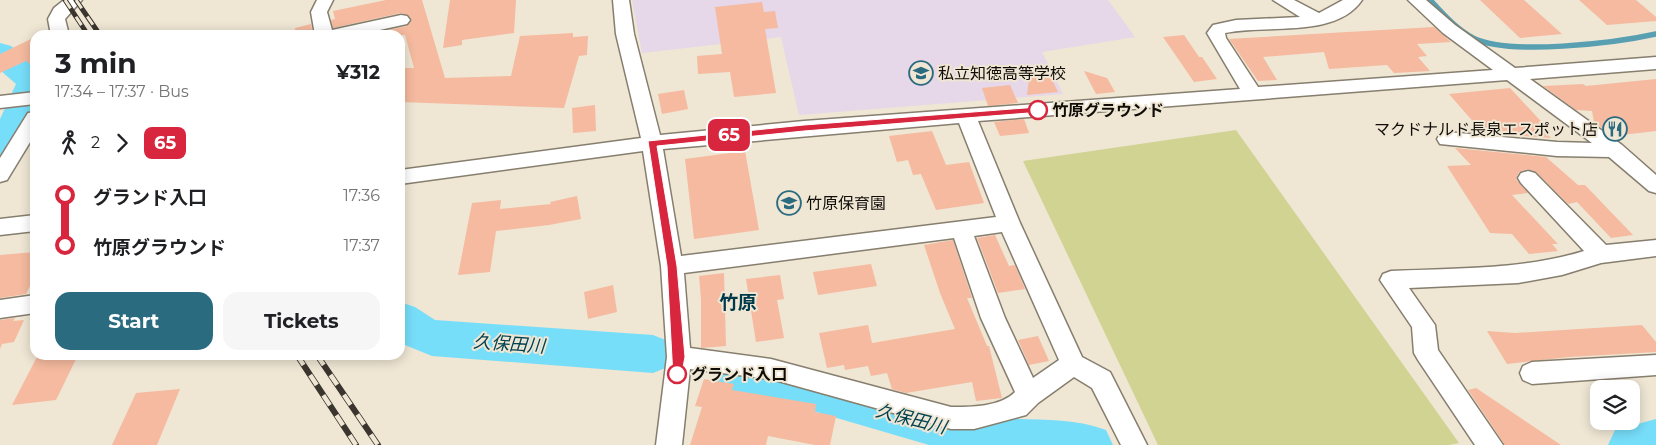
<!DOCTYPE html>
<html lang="en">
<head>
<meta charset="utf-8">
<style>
	:root { --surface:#fff; --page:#f6f6f6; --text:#202124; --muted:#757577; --accent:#2b6b80 }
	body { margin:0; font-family:Montserrat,"Noto Sans JP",sans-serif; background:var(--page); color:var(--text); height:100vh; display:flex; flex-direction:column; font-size:19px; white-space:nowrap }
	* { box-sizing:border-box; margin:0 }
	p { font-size:16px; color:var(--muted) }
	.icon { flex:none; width:28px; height:28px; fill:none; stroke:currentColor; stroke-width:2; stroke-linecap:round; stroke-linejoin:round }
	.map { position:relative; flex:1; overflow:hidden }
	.panel { position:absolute; left:30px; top:30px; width:375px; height:330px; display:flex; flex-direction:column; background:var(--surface); border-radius:15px; box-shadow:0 2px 12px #0003 }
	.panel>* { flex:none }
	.badge { padding:0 10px; border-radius:8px; font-size:18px; line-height:32px }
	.buttons { position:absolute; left:1590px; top:380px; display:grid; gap:10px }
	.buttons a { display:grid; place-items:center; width:50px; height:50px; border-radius:10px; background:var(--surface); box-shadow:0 2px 12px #0003; font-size:25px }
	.map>.badge { position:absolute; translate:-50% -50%; box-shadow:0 0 0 2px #fff }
	.legs { display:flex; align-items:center; gap:8px; height:55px; padding:0 25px; font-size:16px }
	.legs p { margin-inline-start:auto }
	.headline { display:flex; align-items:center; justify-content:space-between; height:85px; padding:0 25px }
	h1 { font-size:28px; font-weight:700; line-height:38px }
	.button { display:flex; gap:10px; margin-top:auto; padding:10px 25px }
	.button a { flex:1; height:58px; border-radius:15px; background:var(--accent); color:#fff; font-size:20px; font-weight:700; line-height:58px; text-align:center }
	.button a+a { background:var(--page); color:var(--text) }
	ul { padding:0 25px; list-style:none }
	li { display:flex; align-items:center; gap:18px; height:50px; font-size:19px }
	li i { display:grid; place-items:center; width:8px; height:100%; margin:0 6px; background:currentColor }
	li i::after { content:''; width:12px; height:12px; margin:-6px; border:4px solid; border-radius:50%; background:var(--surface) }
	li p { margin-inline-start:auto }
	li:first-child i { background:linear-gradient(#0000 50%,currentColor 0) }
	li:last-child i { background:linear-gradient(currentColor 50%,#0000 0) }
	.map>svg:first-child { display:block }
	.education { fill:#e6d7e9 }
	.green { fill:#d0d392 }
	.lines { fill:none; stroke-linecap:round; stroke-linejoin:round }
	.stream { stroke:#589fb1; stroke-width:5.5 }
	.river { fill:#77defa; fill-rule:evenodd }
	.building { fill:#f5ba9f }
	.minor-casing { stroke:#867e6e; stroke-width:3 }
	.minor { fill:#fff; fill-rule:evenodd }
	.rail-far1-casing { stroke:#3a352e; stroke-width:5 }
	.rail-casing { stroke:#3a352e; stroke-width:6 }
	.rail-far1 { stroke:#efe6d4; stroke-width:3; stroke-dasharray:10; stroke-linecap:butt }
	.rail { stroke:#efe6d4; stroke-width:4.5; stroke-dasharray:12; stroke-linecap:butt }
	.line-1 { fill:#d7263d; stroke:#fff }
	.stop-1-dot { fill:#fff; stroke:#d7263d; stroke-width:2.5 }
	.labels { text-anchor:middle; stroke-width:4; stroke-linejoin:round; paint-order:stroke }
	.poi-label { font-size:16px; fill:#100d08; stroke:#efe6d4; text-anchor:start }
	.stop-label { font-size:16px; font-weight:bold; fill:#100d08; stroke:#efe6d4; text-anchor:start }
	.water-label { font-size:18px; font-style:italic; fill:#004251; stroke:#efe6d4 }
	.quarter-label { font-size:19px; font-weight:bold; fill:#003949; stroke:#efe6d4 }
</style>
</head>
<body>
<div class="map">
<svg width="1656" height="445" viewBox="0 0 1656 445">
	<rect width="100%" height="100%" fill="#efe6d4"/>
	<!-- education -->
	<polygon class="education" points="632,0 1108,0 1135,37 1042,52 1063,94 799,115 781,37 642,53"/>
	<!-- green -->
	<polygon class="green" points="1236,130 1459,443 1449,445 1158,445 1023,161"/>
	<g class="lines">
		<!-- stream -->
		<path class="stream" d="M1430,0C1443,14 1456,29 1473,38C1509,56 1616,43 1656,34"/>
		<!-- river -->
		<g class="river">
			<polygon points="0,43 11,46 35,64 35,120 13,157 0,161 0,119 16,84 0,70"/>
			<polygon points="400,302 415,307 435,320 653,335 668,341 675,354 668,367 653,373 432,356 400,343"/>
			<path d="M736,357C790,363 836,380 888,394C918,402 950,409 981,415C1022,423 1066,415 1106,430L1113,445H929L772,399L736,395L720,390L714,376L720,362Z"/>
			<polygon points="1656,419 1656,445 1608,445 1615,430"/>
		</g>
	</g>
	<!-- building -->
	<g class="building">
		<polygon points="386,0 422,0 445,78 511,76 520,36 573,33 573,37 588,36 587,55 579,56 564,108 400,102 400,68 414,68 405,35 366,35 407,26 412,20 408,15 401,13 333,28 331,20 335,19 333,11"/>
		<polygon points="450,0 516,0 514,33 462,40 462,45 443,48"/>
		<polygon points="1480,0 1524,0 1562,34 1520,38"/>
		<polygon points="1579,0 1636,0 1656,17 1656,21 1607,25"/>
		<polygon points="762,2 764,12 775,11 778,28 765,29 776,93 734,97 730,72 698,74 697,56 722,54 715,7"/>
		<polygon points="311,24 313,35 296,35 295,28"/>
		<polygon points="1434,27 1451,42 1417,44 1427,56 1418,57 1430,71 1394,73 1387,65 1329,69 1324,52 1263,57 1277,80 1258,81 1229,39"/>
		<polygon points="1184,35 1199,57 1202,57 1217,79 1194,82 1163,37"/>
		<polygon points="35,37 35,68 26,61 0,73 0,54"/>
		<polygon points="1047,69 1058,92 1027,95 1030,71"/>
		<polygon points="1084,71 1107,78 1115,92 1096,94"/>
		<polygon points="1656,79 1656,131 1613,136 1594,122 1592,111 1576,110 1543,86 1583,84 1586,86"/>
		<polygon points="1010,85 1018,103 988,106 982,88"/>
		<polygon points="1510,88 1551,132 1545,132 1551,138 1483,133 1449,94"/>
		<polygon points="684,90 688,109 662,114 658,94"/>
		<polygon points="595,105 596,131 573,133 572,108"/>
		<polygon points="1024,119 1029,133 1000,136 994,122"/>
		<polygon points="932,131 946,165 969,162 984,203 936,210 921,174 913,175 908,160 897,162 889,136"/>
		<polygon points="1455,148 1546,157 1578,185 1585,185 1633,235 1611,238 1577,202 1568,204 1536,172 1527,169 1519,172 1516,179 1528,193 1512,195 1558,244 1552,244 1558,251 1529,254 1512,234 1490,233 1447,166 1471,165"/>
		<polygon points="745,151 759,230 694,239 685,159"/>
		<polygon points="577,196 581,219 549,225 496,231 490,272 458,275 472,203 501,200 500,209 551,204 550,202"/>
		<polygon points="995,235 1009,266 1015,265 1025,289 998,293 977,238"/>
		<polygon points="953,240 972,298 967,298 987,346 989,346 1002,398 976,401 972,382 906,393 892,389 887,373 871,376 868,366 845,370 844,365 827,368 819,333 868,325 872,343 955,329 940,293 924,245"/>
		<polygon points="35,252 35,276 26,294 0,298 0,255"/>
		<polygon points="871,264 877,286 818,295 813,272"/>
		<polygon points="724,273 726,346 701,348 701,299 699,276"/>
		<polygon points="780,275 784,299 777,300 784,338 756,342 746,279"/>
		<polygon points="613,285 617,312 588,319 584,292"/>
		<polygon points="15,318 13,321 24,320 14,342 2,344 0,349 0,320"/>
		<polygon points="1642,325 1656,342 1656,352 1569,357 1507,364 1487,331 1515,333"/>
		<polygon points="1038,336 1049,361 1029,365 1018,340"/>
		<polygon points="38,355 78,355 56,400 12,405"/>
		<polygon points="704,379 734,384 732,390 816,404 815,412 836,416 830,445 815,445 768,436 766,445 690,445 702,407 695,406"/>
		<polygon points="1476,388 1561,445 1505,445 1468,390"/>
		<polygon points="180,389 157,445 112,445 136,393"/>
	</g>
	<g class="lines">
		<!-- minor casing -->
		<g class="minor-casing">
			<g id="minor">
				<polygon points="64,0 82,0 65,19 69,35 51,35 48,19 54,8"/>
				<polygon points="317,0 333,0 327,12 332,30 401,15 407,16 410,20 407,24 357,35 315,35 311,12"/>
				<path d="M613,0H629L634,34L660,135L804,121L1240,89L1207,33L1213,25L1236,20L1300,17L1273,0H1294L1319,13L1343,0H1362C1336,39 1265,24 1225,33L1226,38L1258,87L1493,70L1443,33L1408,0H1426L1455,25L1515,68L1656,57V69L1530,79L1622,145L1656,175V193L1649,191L1609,157L1557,156L1440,144L1437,139L1440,134L1447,132L1557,142L1592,143L1507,80L978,121L1020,223L1082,357L1110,372L1147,445H1121L1092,388L1074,377L1038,403L1026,415L974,429H951L771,379L690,369L682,445H656L667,357L661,266L643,151L400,184V170L641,138L616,34ZM959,123L996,217L681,256L663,149ZM1002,232L1059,360L1033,378L1005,318L974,236ZM954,238L981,318L1015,392C1000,407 971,407 951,407L771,359L690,348L684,273Z"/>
				<polygon points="35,92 35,104 0,108 0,96"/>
				<polygon points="35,112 35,134 7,180 0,182 0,158 28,113"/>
				<path d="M1528,171L1535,173L1606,245L1656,240V256L1601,263L1562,275L1518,283L1409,288L1435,325L1438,350L1503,445H1475L1418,360L1414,353L1412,327L1380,280L1383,274L1391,271C1456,268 1522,270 1584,251L1521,183L1518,178L1521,173Z"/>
				<polygon points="35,215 35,231 0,235 0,219"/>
				<polygon points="35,295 35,313 0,318 0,300"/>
				<polygon points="1656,355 1656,375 1532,384 1523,380 1520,373 1523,366 1532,362"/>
			</g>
		</g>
		<!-- minor -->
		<use href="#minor" class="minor"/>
		<!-- rail-far1 casing -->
		<g class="rail-far1-casing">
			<g id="rail-far1">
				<polyline points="65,0 88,35"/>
				<polyline points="76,0 100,35"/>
			</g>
		</g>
		<!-- rail casing -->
		<g class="rail-casing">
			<g id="rail">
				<polyline points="297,355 356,445"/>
				<polyline points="317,355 378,445"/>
			</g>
		</g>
		<!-- rail-far1 -->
		<use href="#rail-far1" class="rail-far1"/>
		<!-- rail -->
		<use href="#rail" class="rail"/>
	</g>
	<!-- line-1 -->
	<polygon class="line-1" points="1038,107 1041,108 1041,112 804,131 657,146 677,266 685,357 681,377 673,377 667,266 648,141 804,125"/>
	<!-- icons -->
	<defs>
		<g id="school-ring" transform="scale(1.25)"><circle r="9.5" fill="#efe6d4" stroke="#2b6b80" stroke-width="1.5"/><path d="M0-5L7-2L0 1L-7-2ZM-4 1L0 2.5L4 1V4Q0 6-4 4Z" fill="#2b6b80"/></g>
		<g id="restaurant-ring" transform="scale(1.25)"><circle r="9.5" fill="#efe6d4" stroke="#2b6b80" stroke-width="1.5"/><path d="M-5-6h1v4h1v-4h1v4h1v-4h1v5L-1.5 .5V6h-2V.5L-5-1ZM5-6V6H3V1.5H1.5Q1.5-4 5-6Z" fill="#2b6b80"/></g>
	</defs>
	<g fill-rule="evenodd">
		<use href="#school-ring" x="921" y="73"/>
		<use href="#restaurant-ring" x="1615" y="129"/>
		<use href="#school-ring" x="789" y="203"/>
	</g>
	<!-- markers -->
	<g class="stop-1-dot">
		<circle cx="1038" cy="110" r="9"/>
		<circle cx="677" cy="374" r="9"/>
	</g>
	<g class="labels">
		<!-- poi labels -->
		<g class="poi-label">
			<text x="938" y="79">私立知徳高等学校</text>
			<text x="1598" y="135" text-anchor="end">マクドナルド長泉エスポット店</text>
			<text x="806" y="209">竹原保育園</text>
		</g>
		<!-- stop labels -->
		<g class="stop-label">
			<text x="1052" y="116">竹原グラウンド</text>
			<text x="691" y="380">グランド入口</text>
		</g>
		<!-- water labels -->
		<g class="water-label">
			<text transform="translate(509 344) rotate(4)" y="6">久保田川</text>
			<text transform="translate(911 419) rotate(14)" y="6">久保田川</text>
		</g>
		<!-- quarter labels -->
		<g class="quarter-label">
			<text x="738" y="309">竹原</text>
		</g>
	</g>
</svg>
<div class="buttons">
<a><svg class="icon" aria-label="layers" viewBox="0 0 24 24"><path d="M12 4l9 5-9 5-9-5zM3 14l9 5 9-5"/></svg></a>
</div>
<b class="badge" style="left:729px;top:135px;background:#d7263d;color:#fff">65</b>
<section class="panel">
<div class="headline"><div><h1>3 min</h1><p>17:34 – 17:37 · Bus</p></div><b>¥312</b></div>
<div class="legs"><svg class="icon" aria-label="walk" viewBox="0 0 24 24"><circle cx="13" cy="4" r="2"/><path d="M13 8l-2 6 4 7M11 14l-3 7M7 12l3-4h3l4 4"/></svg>2<svg class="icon" aria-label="forward" viewBox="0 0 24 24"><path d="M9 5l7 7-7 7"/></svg><b class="badge" style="background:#d7263d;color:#fff">65</b></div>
<ul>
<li><i style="color:#d7263d"></i><b>グランド入口</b><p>17:36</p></li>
<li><i style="color:#d7263d"></i><b>竹原グラウンド</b><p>17:37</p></li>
</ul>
<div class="button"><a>Start</a><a>Tickets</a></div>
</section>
</div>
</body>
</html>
